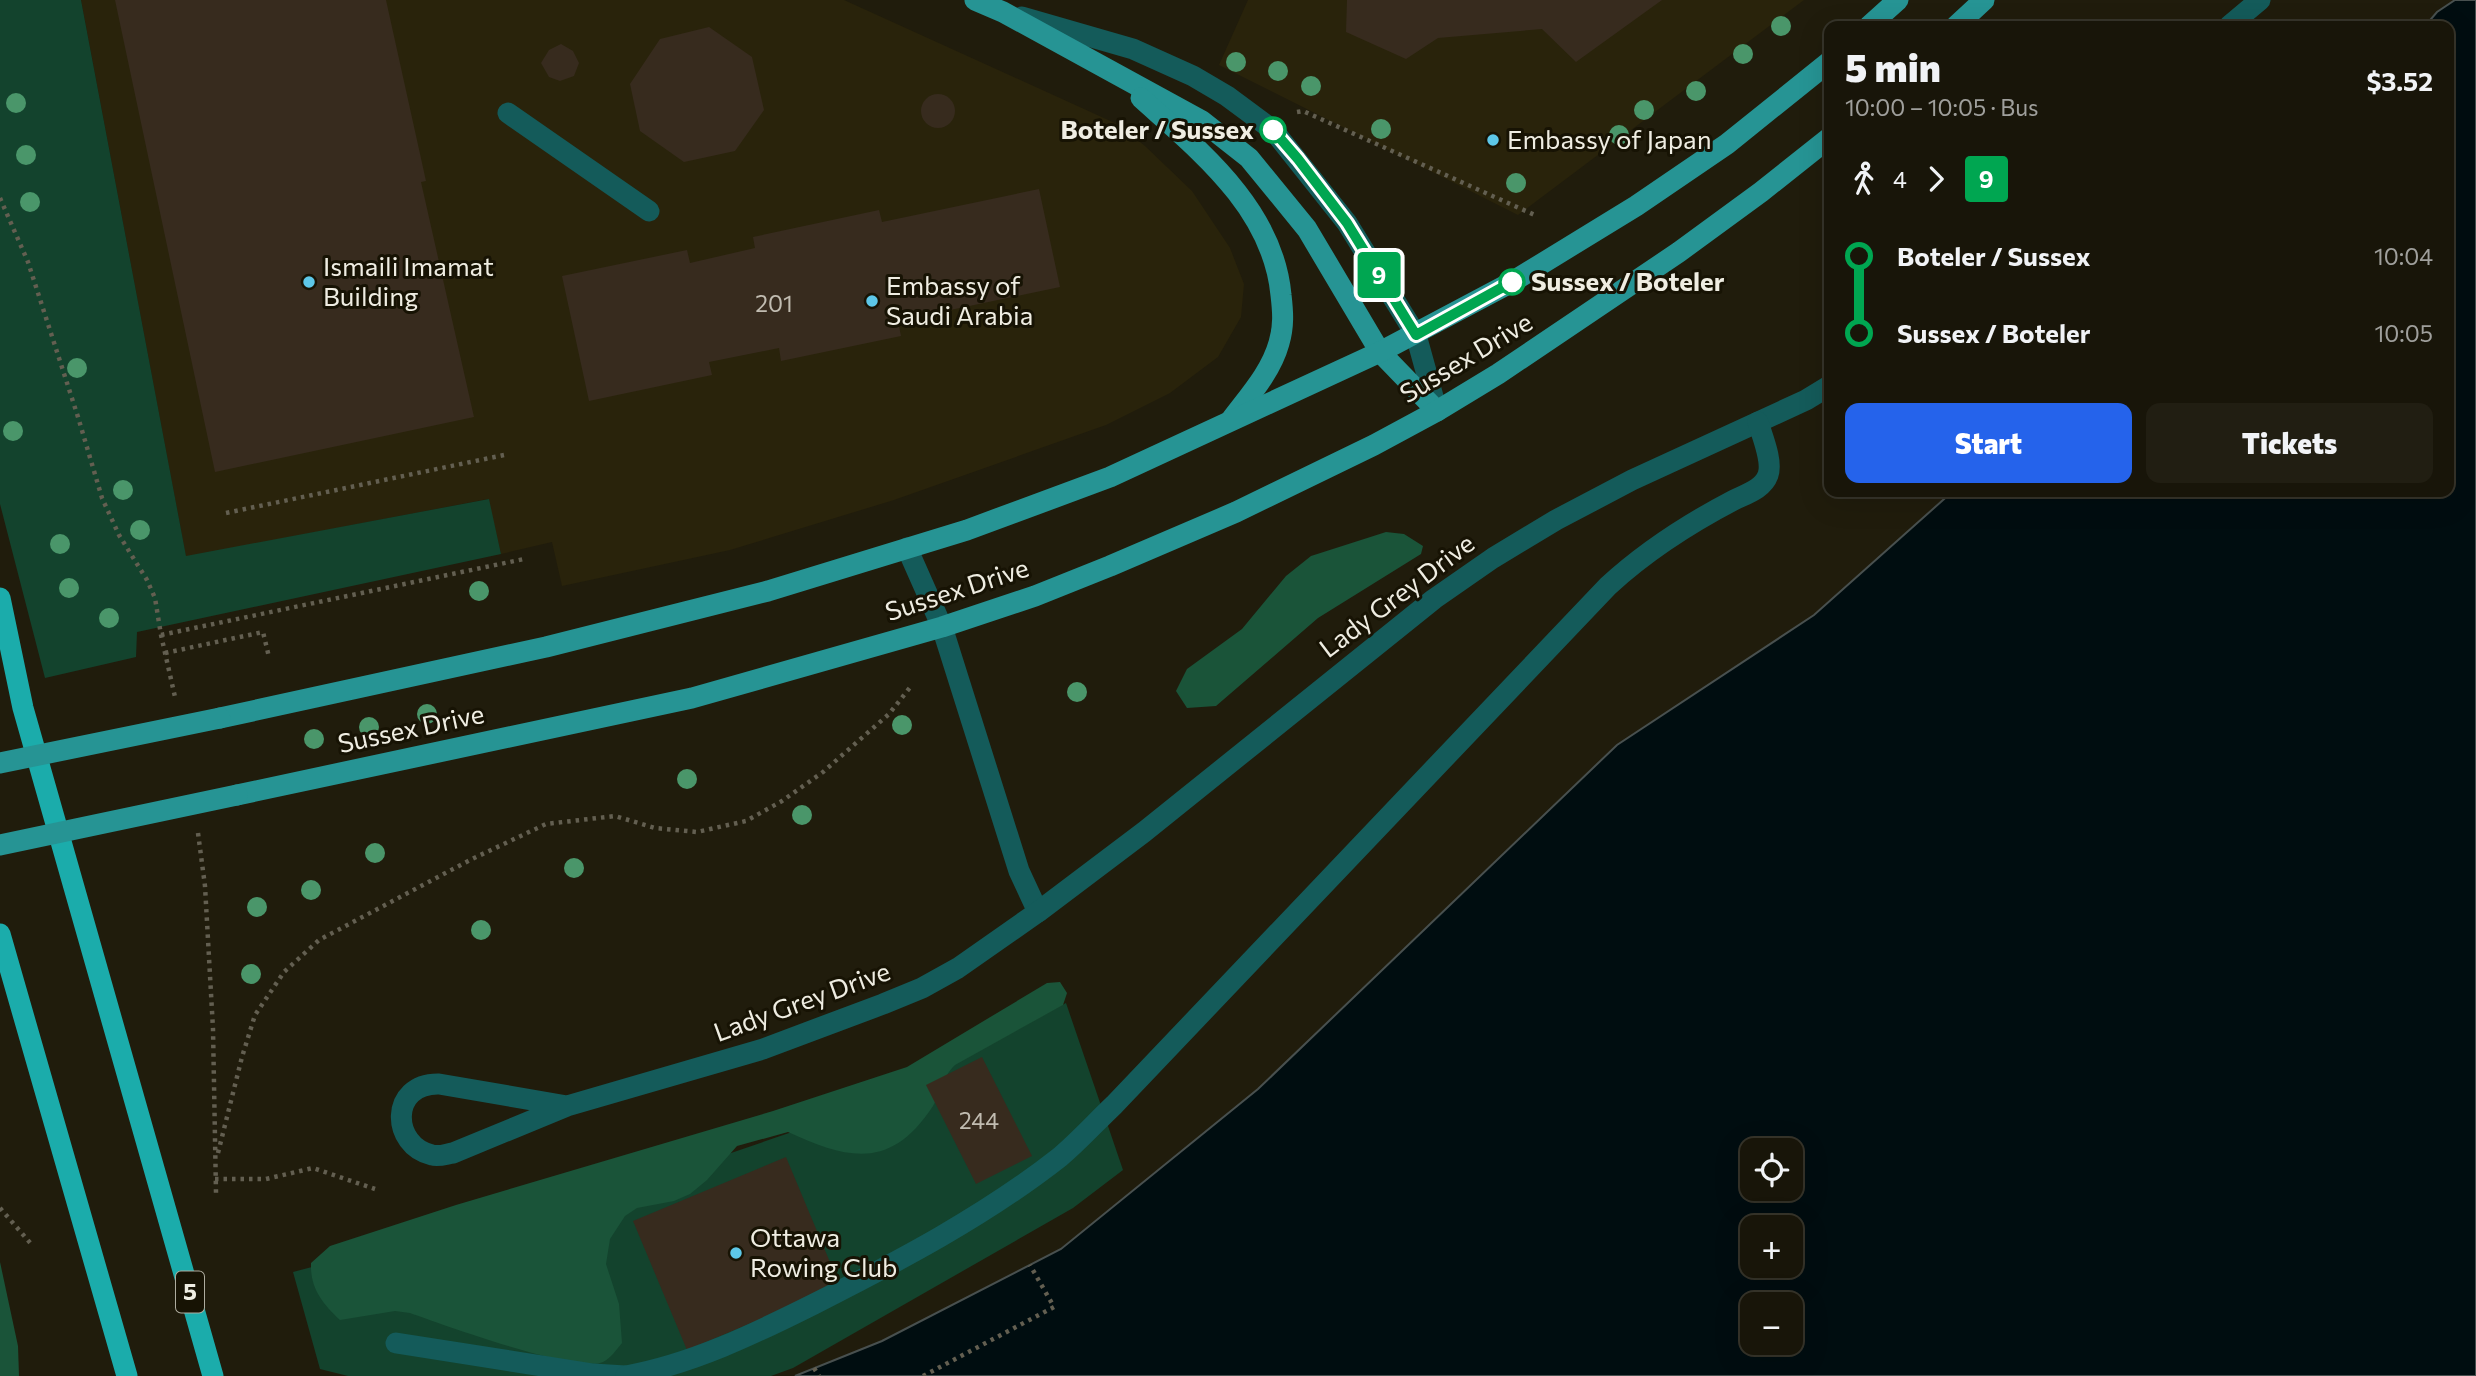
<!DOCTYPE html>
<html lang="en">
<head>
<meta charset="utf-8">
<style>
	:root { --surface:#181509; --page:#211e12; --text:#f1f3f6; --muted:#9f9f9c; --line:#36342a; --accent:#2563eb }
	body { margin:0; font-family:Commissioner,sans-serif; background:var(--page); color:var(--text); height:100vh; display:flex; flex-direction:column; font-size:26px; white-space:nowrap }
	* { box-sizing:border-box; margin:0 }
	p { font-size:23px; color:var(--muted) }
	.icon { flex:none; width:38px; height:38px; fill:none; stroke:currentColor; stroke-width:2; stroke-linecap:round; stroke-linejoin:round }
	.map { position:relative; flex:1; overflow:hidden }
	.drawer { position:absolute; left:1824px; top:21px; width:630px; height:476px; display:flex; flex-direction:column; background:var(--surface); border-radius:14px; box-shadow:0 7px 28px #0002,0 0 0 2px var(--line) }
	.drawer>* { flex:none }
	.badge { padding:0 14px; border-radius:5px; font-size:24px; line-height:46px }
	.tools { position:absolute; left:1740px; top:1138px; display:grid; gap:14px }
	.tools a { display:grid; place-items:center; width:63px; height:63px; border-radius:14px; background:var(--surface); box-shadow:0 7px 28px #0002,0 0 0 2px var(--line); font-size:35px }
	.map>.badge { position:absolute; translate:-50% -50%; box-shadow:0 0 0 4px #fff }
	.legs { display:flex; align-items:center; gap:10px; height:77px; padding:0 21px; font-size:23px }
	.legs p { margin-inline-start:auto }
	.head { display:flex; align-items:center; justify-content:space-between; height:119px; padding:0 21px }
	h1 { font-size:38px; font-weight:800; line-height:52px }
	.cta { display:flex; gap:14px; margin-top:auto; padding:14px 21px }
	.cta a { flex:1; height:80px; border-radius:14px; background:var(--accent); color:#fff; font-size:28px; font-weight:800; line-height:80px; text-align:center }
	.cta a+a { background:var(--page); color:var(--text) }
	ul { padding:0 21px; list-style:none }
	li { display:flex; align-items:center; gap:24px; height:77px; font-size:26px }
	li i { display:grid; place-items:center; width:10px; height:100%; margin:0 9px; background:currentColor }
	li i::after { content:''; width:18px; height:18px; margin:-9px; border:5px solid; border-radius:50%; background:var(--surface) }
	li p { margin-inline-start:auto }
	li:first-child i { background:linear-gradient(#0000 50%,currentColor 0) }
	li:last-child i { background:linear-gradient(currentColor 50%,#0000 0) }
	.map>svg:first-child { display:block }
	.built { fill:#29230b }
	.green { fill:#13432d }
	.forest { fill:#1a5439 }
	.water { fill:#000d10; stroke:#48504f; stroke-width:2; fill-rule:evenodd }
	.building { fill:#372b1e }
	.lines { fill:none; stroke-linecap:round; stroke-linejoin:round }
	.path { stroke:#635f51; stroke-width:4.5; stroke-dasharray:3.5 5; stroke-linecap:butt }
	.minor { stroke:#145b5a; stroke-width:21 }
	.major { stroke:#269494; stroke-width:21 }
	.highway { stroke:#1bacab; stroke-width:21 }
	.major-bridge { stroke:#269494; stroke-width:21 }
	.tree { fill:#4a966a }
	.line-1-casing { stroke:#fff; stroke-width:16 }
	.line-1 { stroke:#00a651; stroke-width:10 }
	.stop-1-dot { fill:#fff; stroke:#00a651; stroke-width:3.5 }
	.poi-dot { fill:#5dc7e8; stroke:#171304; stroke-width:2.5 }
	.labels { text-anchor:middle; stroke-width:6; stroke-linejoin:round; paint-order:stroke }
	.number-label { font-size:23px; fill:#c1bcb1 }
	.shield { fill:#171304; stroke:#aeac9f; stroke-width:2 }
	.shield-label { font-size:24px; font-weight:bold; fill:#efede2 }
	.stop-label { font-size:26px; font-weight:bold; fill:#efede2; stroke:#171304; text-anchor:end }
	.poi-label { font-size:26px; fill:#efede2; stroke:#171304; text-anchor:start }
	.street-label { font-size:26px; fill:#efede2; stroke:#171304 }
</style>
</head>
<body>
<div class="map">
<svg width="2476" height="1376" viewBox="0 0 2476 1376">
	<rect width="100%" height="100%" fill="#201c0c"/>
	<!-- built -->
	<g class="built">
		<polygon points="81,0 844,0 1117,124 1145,146 1192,191 1230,248 1244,284 1241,317 1218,357 1170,393 1106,425 894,500 730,550 562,586 552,542 501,554 488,499 186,557"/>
		<polygon points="1248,0 1804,0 1518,215 1219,65"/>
	</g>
	<!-- green -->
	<g class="green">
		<polygon points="0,0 81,0 186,556 489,499 501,554 137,632 136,657 45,678 0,504"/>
		<polygon points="1066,1003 1123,1170 1073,1208 793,1368 771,1376 348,1376 320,1369 293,1272 693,1166 897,1096"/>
	</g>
	<!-- forest -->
	<g class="forest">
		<polygon points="1386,532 1404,534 1423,546 1421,554 1318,618 1216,706 1187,708 1176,691 1187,669 1242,629 1286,576 1311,556"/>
		<path d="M1060,982L1067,993L1063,1005L955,1065C942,1077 942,1092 933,1106C891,1170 849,1160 788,1132L737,1146L707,1180L690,1194L674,1201L637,1208L625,1216L610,1239L606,1264L619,1304L622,1343C617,1349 610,1359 603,1362C578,1374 441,1324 410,1313L395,1311L340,1320C322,1303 310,1288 311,1263L330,1246L456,1205L773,1111L907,1067L1047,983Z"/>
		<polygon points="0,1262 18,1346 19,1376 0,1376"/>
	</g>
	<!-- water -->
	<path class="water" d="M2455,0H2476V1376H795L882,1341L1061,1249L1258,1089L1617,745L1814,615L1952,492H2448V26H2425L2437,12ZM1752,1150H1790V1188H1752ZM1752,1227H1790V1265H1752ZM1752,1304H1790V1342H1752Z"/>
	<!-- building -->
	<g class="building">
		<polygon points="115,0 386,0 426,181 421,182 474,417 215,472"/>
		<polygon points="1347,0 1662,0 1576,62 1542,29 1438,38 1406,59 1346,32"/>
		<polygon points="709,27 752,57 764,110 735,151 684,162 640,131 630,84 660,39"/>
		<polygon points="561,44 573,51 579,63 574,76 560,81 549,77 541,63 549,50"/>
		<circle cx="938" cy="111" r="17"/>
		<polygon points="1039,189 1060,287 898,321 901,336 781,361 779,348 709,362 712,375 589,401 562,276 687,250 690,263 755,248 753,237 879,210 882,222"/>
		<polygon points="982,1057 1032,1156 976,1184 926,1085"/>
		<polygon points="786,1157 840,1286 687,1350 633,1221"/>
	</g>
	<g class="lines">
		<!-- path -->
		<g class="path">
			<polyline points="1297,112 1303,111 1537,216"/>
			<polyline points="0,198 28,262 78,417 102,498 119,535 147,580 155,598 161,635 175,697"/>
			<polyline points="226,513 504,455"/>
			<polyline points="161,635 524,559"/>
			<polyline points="165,653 263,632 269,657"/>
			<polyline points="198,833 205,886 213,1029 216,1193"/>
			<polyline points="218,1153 242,1057 255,1015 284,972 319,940 472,859 546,824 615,816 655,828 697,832 746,821 782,801 823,772 889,714 912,685"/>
			<polyline points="215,1179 266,1179 313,1168 375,1189"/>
			<polyline points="0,1208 32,1245"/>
			<polyline points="814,1368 819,1376"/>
			<polyline points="923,1376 1054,1307 1030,1265"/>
		</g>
		<!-- minor -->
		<g class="minor">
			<polyline points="1022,17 1133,49 1193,76 1227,96 1273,130 1347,223 1416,335 1437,411"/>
			<polyline points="2229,26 2260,0"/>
			<polyline points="508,113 649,211"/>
			<polyline points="907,548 942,627 1019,871 1038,912"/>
			<path d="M567,1106L439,1084C389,1083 391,1146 432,1155C439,1157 446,1154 453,1153L567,1106L763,1049L883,1004L922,988L958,968L1038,912L1144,832L1434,599L1493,558L1556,520L1632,480L1806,400L1829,386"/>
			<polyline points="396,1343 593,1374 625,1376"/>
			<path d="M626,1376C692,1364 754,1334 814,1304C899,1261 985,1216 1060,1157C1079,1141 1096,1122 1114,1105L1608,586C1645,552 1688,524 1734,500C1746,494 1763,489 1768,475C1773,461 1762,436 1758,422"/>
		</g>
		<!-- major -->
		<g class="major">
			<polyline points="975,0 1003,12 1202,121 1249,158 1307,229 1380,352 1437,411"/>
			<polyline points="1869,26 1898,0"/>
			<polyline points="1956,26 1984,0"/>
			<path d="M1141,98C1201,152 1273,209 1281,295C1283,312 1284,326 1279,343C1271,372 1249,396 1231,420"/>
			<polyline points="220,718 546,647 768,591 967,530 1110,477 1380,352 1512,282 1636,206 1727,144 1829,62"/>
			<polyline points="237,795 692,698 942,627 1035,596 1110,566 1236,512 1374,445 1437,411 1498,374 1679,252 1761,192 1829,138"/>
		</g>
		<!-- highway -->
		<g class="highway">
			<polyline points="0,598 23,708 213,1376"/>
			<polyline points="0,934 127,1376"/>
		</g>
		<!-- major-bridge -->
		<g class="major-bridge">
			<polyline points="0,763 220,718"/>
			<polyline points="0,845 237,795"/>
		</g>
	</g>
	<!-- trees -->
	<g class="tree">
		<circle cx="1781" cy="26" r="10"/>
		<circle cx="1743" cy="54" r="10"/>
		<circle cx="1236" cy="62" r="10"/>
		<circle cx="1278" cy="71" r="10"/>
		<circle cx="1311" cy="86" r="10"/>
		<circle cx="1696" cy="91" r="10"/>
		<circle cx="16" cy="103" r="10"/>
		<circle cx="1644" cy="110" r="10"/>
		<circle cx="1381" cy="129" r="10"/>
		<circle cx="1619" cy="135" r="10"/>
		<circle cx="26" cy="155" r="10"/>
		<circle cx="1516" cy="183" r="10"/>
		<circle cx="30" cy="202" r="10"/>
		<circle cx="77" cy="368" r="10"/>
		<circle cx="13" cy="431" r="10"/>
		<circle cx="123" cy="490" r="10"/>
		<circle cx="140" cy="530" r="10"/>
		<circle cx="60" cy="544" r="10"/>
		<circle cx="69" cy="588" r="10"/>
		<circle cx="479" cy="591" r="10"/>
		<circle cx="109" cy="618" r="10"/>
		<circle cx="1077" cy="692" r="10"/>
		<circle cx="427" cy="714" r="10"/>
		<circle cx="902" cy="725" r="10"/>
		<circle cx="369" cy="727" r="10"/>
		<circle cx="314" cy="739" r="10"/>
		<circle cx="687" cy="779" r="10"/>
		<circle cx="802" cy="815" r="10"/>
		<circle cx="375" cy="853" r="10"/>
		<circle cx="574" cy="868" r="10"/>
		<circle cx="311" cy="890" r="10"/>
		<circle cx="257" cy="907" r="10"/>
		<circle cx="481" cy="930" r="10"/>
		<circle cx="251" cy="974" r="10"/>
	</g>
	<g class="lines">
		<!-- line-1 casing -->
		<g class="line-1-casing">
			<polyline id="line-1" points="1273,130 1298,159 1347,223 1416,335 1512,282"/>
		</g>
		<!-- line-1 -->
		<use href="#line-1" class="line-1"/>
	</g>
	<!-- markers -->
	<g class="stop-1-dot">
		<circle cx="1273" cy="130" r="12"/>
		<circle cx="1512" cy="282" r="12"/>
	</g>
	<g class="poi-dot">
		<circle cx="1493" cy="140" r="7"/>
		<circle cx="309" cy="282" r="7"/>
		<circle cx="872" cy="301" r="7"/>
		<circle cx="736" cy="1253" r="7"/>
	</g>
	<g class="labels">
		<!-- number labels -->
		<g class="number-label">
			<text x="774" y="312">201</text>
			<text x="979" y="1129">244</text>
		</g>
		<!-- shield labels -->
		<rect class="shield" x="176" y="1271.5" width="28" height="41" rx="5"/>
		<g class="shield-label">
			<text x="190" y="1300">5</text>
		</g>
		<!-- stop labels -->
		<g class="stop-label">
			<text x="1254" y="139">Boteler / Sussex</text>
			<text x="1531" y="291" text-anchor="start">Sussex / Boteler</text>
		</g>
		<!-- poi labels -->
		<g class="poi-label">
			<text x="1507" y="149">Embassy of Japan</text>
			<text x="323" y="276">Ismaili Imamat<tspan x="323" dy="30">Building</tspan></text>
			<text x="886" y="295">Embassy of<tspan x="886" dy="30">Saudi Arabia</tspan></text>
			<text x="750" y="1247">Ottawa<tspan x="750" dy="30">Rowing Club</tspan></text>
		</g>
		<!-- street labels -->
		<g class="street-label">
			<text transform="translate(1466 358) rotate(-31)" y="9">Sussex Drive</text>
			<text transform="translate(957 590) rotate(-18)" y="9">Sussex Drive</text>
			<text transform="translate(1397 596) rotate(-37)" y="9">Lady Grey Drive</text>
			<text transform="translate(411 729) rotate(-12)" y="9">Sussex Drive</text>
			<text transform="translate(802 1002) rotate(-20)" y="9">Lady Grey Drive</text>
		</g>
	</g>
</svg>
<div class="tools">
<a><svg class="icon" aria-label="locate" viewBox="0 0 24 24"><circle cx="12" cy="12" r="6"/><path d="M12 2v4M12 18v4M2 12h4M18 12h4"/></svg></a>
<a>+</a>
<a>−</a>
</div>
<b class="badge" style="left:1379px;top:275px;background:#00a651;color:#fff">9</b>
<section class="drawer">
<div class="head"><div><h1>5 min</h1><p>10:00 – 10:05 · Bus</p></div><b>$3.52</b></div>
<div class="legs"><svg class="icon" aria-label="walk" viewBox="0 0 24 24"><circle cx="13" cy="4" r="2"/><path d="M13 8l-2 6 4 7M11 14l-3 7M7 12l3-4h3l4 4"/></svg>4<svg class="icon" aria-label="forward" viewBox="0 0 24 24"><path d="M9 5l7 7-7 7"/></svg><b class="badge" style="background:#00a651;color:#fff">9</b></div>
<ul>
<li><i style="color:#00a651"></i><b>Boteler / Sussex</b><p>10:04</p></li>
<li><i style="color:#00a651"></i><b>Sussex / Boteler</b><p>10:05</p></li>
</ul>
<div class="cta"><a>Start</a><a>Tickets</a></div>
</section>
</div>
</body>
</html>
